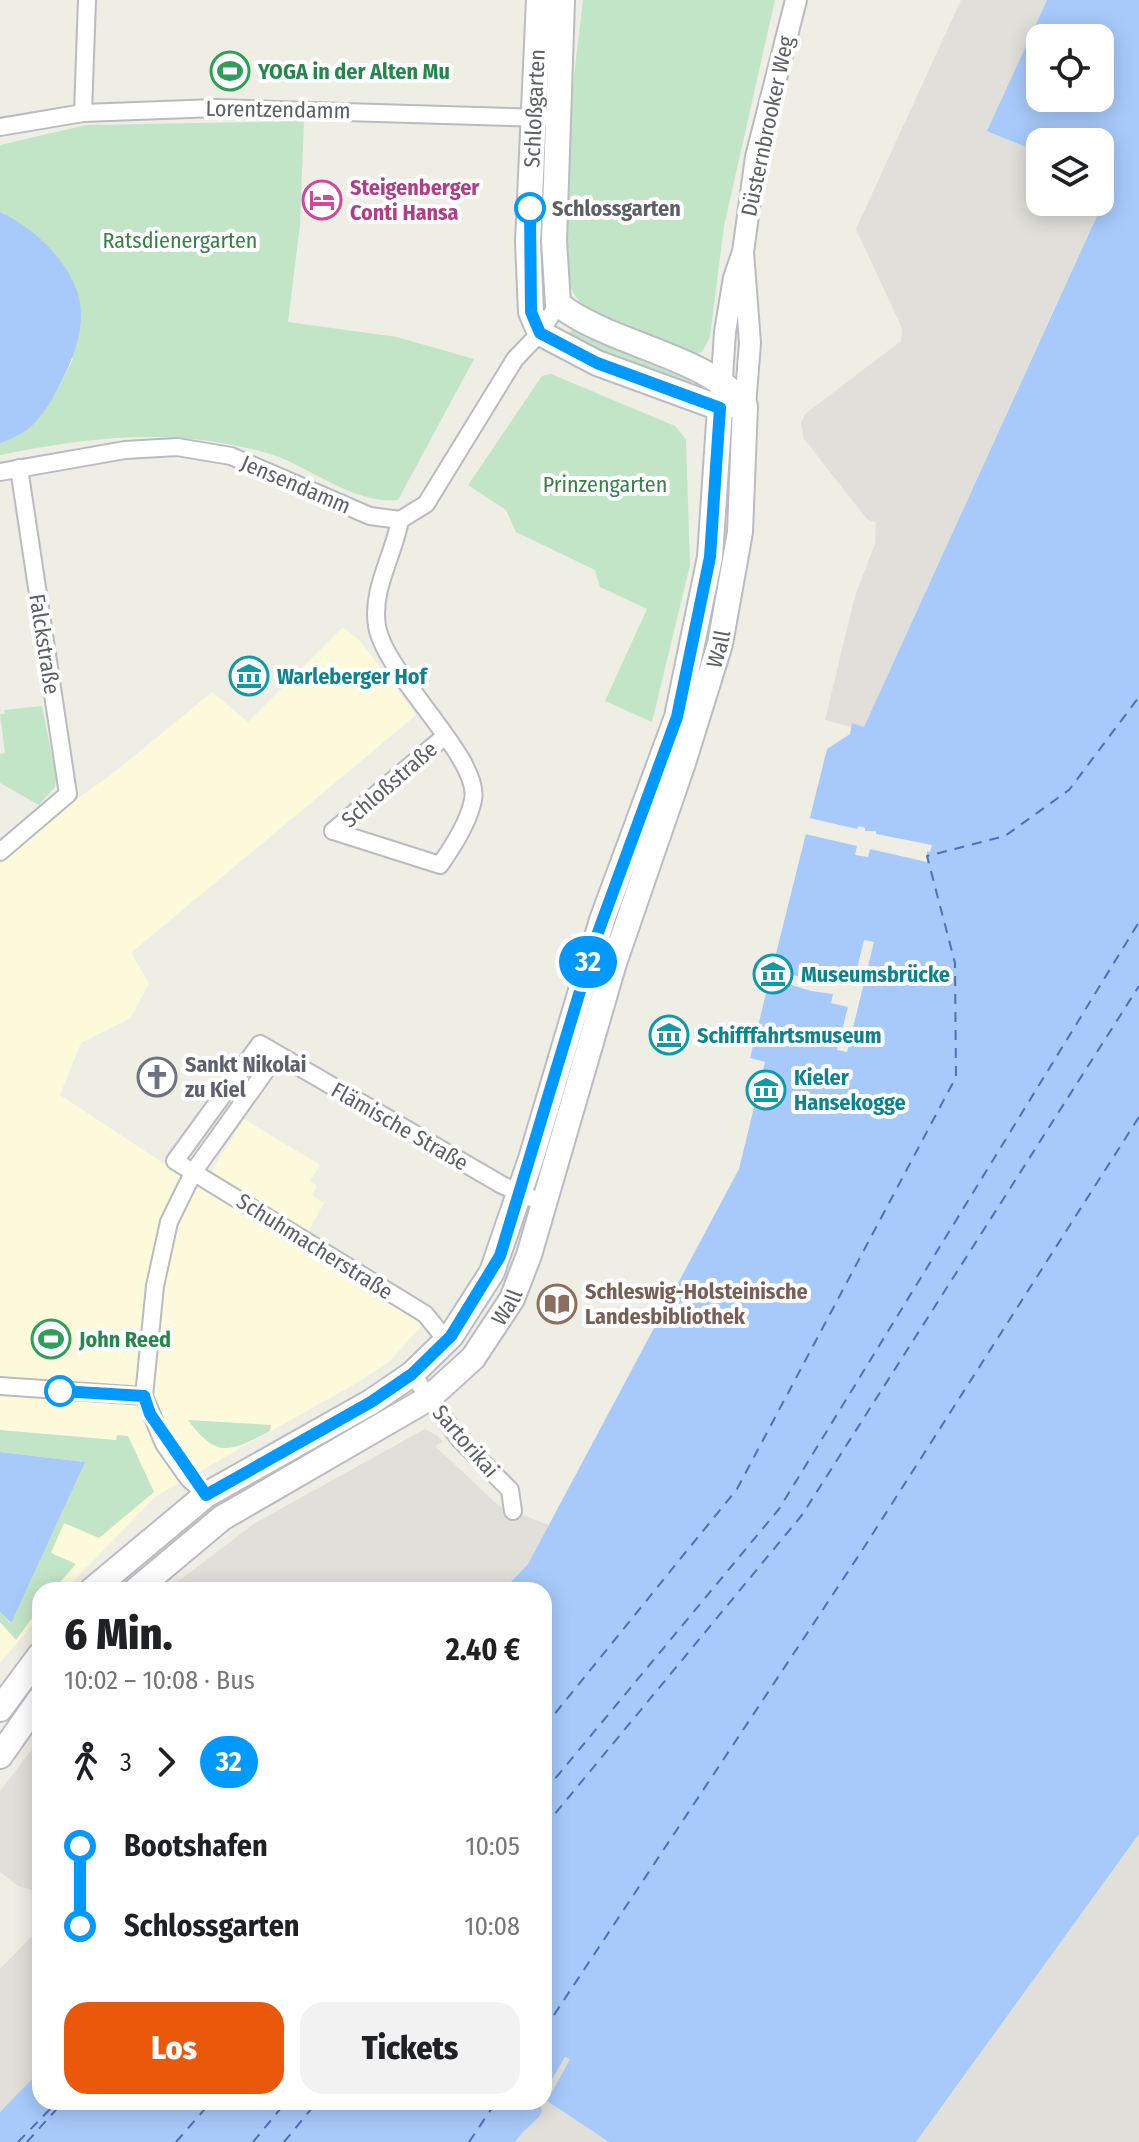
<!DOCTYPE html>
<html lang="de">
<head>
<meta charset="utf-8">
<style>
	:root { --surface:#fff; --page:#f2f2f2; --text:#202124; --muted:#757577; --accent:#ea580c }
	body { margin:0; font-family:"Fira Sans Condensed",sans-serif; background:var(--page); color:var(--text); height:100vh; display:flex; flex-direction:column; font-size:30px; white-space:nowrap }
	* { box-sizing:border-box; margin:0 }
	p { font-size:26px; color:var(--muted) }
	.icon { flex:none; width:44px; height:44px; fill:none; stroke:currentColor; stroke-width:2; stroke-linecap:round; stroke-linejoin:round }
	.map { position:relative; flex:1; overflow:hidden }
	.sheet { position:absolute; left:32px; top:1582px; width:520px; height:528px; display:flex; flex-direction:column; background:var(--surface); border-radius:24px; box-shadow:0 4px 20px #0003 }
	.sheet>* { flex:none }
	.badge { padding:0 16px; border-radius:26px; font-size:28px; line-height:52px }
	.tools { position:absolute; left:1026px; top:24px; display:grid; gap:16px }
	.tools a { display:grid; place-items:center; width:88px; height:88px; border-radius:16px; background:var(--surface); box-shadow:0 4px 20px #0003; font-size:40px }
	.map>.badge { position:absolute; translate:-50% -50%; box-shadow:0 0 0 4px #fff }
	.legs { display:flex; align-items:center; gap:12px; height:88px; padding:0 32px; font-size:26px }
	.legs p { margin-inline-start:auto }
	.summary { display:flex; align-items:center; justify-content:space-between; height:136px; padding:0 32px }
	h1 { font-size:44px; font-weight:800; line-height:60px }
	.button { display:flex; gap:16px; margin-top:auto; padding:16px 32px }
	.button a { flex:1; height:92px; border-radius:24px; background:var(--accent); color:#fff; font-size:32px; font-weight:800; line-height:92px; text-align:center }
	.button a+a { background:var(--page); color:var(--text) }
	ul { padding:0 32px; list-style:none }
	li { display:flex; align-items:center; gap:28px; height:80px; font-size:30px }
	li i { display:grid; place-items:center; width:12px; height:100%; margin:0 10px; background:currentColor }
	li i::after { content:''; width:20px; height:20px; margin:-10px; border:6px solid; border-radius:50%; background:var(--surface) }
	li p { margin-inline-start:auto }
	li:first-child i { background:linear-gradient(#0000 50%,currentColor 0) }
	li:last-child i { background:linear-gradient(currentColor 50%,#0000 0) }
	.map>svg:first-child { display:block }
	.commercial { fill:#fcfadb }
	.industrial { fill:#e0dfd9 }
	.green { fill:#c2e5c7 }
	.water { fill:#a7cafb; fill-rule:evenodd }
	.pier { fill:#eeeee5 }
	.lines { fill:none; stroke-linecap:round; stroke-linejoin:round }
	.ferry { stroke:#4a71be; stroke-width:2; stroke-dasharray:10 8; stroke-linecap:butt }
	.minor-casing { stroke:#b9bbc0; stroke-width:20 }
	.tertiary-casing { stroke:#b9bbc0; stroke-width:24 }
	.secondary-casing { stroke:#babcc2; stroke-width:28 }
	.minor { stroke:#fff; stroke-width:16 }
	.tertiary { stroke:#fff; stroke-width:20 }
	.secondary { stroke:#fff; stroke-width:24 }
	.line-1-casing { stroke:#fff; stroke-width:18 }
	.line-1 { stroke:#09f; stroke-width:12 }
	.stop-1-dot { fill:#fff; stroke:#09f; stroke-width:4 }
	.labels { text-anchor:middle; stroke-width:8; stroke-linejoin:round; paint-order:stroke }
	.leisure-label { font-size:22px; font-weight:bold; fill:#27864d; stroke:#fff; text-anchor:start }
	.street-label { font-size:22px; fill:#5c5f64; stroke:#fff }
	.hotel-label { font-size:22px; font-weight:bold; fill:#b23c85; stroke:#fff; text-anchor:start }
	.stop-label { font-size:22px; font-weight:bold; fill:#5c5f64; stroke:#fff; text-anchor:start }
	.park-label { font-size:22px; fill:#388046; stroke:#fff }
	.culture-label { font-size:22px; font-weight:bold; fill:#0d838f; stroke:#fff; text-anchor:start }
	.worship-label { font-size:22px; font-weight:bold; fill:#5b616d; stroke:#fff; text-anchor:start }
	.education-label { font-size:22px; font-weight:bold; fill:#785e54; stroke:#fff; text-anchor:start }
</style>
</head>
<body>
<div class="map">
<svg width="1139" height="2142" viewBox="0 0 1139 2142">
	<rect width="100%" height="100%" fill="#eeeee5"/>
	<!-- commercial -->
	<polygon class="commercial" points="343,627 361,642 416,715 131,953 149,983 131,1018 81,1043 60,1095 201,1188 244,1119 320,1165 310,1181 317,1186 312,1195 324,1203 301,1245 424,1323 389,1362 358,1382 156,1496 65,1590 40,1590 40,1616 0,1663 0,852 111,775 212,692 248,722"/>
	<!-- industrial -->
	<g class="industrial">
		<polygon points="961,0 1047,0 988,131 1040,153 1040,202 1100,202 1100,179 1111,184 864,727 852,723 851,727 825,720 855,596 875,544 876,523 867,519 804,439 801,423 805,414 901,341 902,328 856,229"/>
		<polygon points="425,1429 438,1436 442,1442 435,1446 499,1506 549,1525 528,1564 503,1589 167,1590 255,1523"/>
		<polygon points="40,1739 40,1910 35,1891 18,1886 0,1872 0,1791"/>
		<polygon points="1139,1834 1139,2142 916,2142"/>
		<polygon points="40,1928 40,2071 0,2112 0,1969"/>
		<polygon points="565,2056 570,2059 547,2101 609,2142 515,2142 525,2126 542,2112 540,2102 544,2102 544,2093"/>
	</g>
	<!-- green -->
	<g class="green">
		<path d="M583,0H775L724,226L710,337L702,352L685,357C650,341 595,327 574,294C549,252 577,55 583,0Z"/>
		<path d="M304,121L300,225L288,322L397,337L474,359L398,500C353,505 309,465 267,453C175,427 92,436 0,455V443C41,430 55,394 73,359L5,214L0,212V145L86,125Z"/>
		<path d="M572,329C609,353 651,358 691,375V386L605,356L568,336Z"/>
		<polygon points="551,374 675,426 686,439 690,565 652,722 605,701 647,609 600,587 595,570 516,532 506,510 468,485 542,376"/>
		<polygon points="42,706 56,777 55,787 39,805 0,783 0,754 5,753 0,714 5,714 4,710"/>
		<path d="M188,1420L271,1425L270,1431C230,1452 217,1459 188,1420Z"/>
		<polygon points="0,1430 116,1440 117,1435 128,1436 154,1492 99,1538 64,1523 51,1553 76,1564 53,1590 40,1590 40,1607 16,1640 0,1622 0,1612 10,1623 84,1462 0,1452"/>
	</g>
	<!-- water -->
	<g class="water">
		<path d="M1047,0H1139V1834L916,2142H609L547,2101L570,2059L565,2057L544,2093V1590H494L496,1586L504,1589L528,1564L739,1169L765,1062L750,1058L827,749L850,734L852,723L864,727L1111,185L1100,179V142H1040V153L987,131ZM1040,38H1100V98H1040Z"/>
		<path d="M0,212C36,228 82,272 81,315C81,342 69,367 57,390C43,417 29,434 0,443Z"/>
		<polygon points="0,1452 85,1462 11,1623 0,1612"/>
		<path d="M40,2071V2102H540L542,2112C535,2124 524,2128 515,2142H0V2112Z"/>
	</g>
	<!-- pier -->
	<g class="pier">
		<polygon points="809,818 857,829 859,826 865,828 865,831 876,831 876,834 932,845 930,852 927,851 927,862 870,849 868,857 855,855 857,846 805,834"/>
		<polygon points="864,940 874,942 847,1052 837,1050 848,1007 831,1003 833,994 811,991 769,978 771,970 835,985 837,977 854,981"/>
	</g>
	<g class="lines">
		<!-- ferry -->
		<g class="ferry">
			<polyline points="544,1727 737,1489 956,1077 955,963 927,856 1005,836 1069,790 1139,697"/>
			<polyline points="544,1792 779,1509 1139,922"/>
			<polyline points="544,1827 802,1515 1139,986"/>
			<polyline points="544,2030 863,1549 1139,1117"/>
			<polyline points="18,2142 57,2102"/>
			<polyline points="27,2142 63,2102"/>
			<polyline points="176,2142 211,2102"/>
			<polyline points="253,2142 286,2102"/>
			<polyline points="284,2142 317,2102"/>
			<polyline points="469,2142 496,2102"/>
		</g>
		<!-- minor casing -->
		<g class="minor-casing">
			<g id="minor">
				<polyline points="83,113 87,0"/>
				<polyline points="0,127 83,113 216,108 544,118"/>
				<polyline points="0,472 125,450 177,447 231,456 370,516 400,520 426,504 515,359 540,333 558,304"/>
				<path d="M333,831L440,865C452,848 469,821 473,800C482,759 385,675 377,626C371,589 394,555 400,520"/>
				<polyline points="333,831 444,737"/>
				<polyline points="0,852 68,794 19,468"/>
				<polyline points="447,1341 425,1314 175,1161 260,1044 502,1185 543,1203"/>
				<polyline points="412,1374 460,1440 510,1490 513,1511"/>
				<polyline points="0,1386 144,1396"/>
				<polyline points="206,1495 188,1478 164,1444 144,1396 155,1286 169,1222 194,1171 277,1055"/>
			</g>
		</g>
		<!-- tertiary casing -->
		<g class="tertiary-casing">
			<polyline id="tertiary" points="743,252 750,343 745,406 720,408 725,332 734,278 743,252 756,157 796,0"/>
		</g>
		<!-- secondary casing -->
		<g class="secondary-casing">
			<g id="secondary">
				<path id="s1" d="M92,1590L206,1495L371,1402L412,1374L451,1336L492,1272L531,1159L602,920L677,717L710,557L720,408L597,363L540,333L531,312L528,242L539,0"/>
				<path id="s2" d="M136,1590L222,1518L429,1398L473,1358L512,1299L529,1255L614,963L683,763L720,644L740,532L745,406C708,355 611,346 558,304L554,241L562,0"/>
				<polyline points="0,1709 40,1655"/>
				<polyline points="0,1756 40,1699"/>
			</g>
		</g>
		<!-- minor -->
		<use href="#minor" class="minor"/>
		<!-- tertiary -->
		<use href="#tertiary" class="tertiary"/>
		<!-- secondary -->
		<use href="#secondary" class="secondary"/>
	</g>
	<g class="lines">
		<!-- line-1 casing -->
		<g class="line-1-casing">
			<polyline id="line-1" points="60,1391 144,1396 150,1414 206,1495 371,1402 412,1374 451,1336 500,1256 596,938 677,717 710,557 720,408 597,363 540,333 531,312 530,208"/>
		</g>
		<!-- line-1 -->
		<use href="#line-1" class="line-1"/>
	</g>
	<!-- icons -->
	<defs>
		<g id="stadium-ring" transform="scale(2)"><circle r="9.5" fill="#fff" stroke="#2e9e5b" stroke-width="1.5"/><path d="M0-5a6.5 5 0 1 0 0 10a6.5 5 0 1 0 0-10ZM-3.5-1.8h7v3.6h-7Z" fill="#2e9e5b"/></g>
		<g id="hotel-ring" transform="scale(2)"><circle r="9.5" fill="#fff" stroke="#d1479c" stroke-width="1.5"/><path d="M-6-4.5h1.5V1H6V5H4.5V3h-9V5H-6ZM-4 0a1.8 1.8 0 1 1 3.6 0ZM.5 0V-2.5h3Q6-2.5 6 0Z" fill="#d1479c"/></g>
		<g id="museum-ring" transform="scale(2)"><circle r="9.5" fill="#fff" stroke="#0f9aa8" stroke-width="1.5"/><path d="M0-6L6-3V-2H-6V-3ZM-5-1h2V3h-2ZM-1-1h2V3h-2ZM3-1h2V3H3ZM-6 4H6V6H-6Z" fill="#0f9aa8"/></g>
		<g id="church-ring" transform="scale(2)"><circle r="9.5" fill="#fff" stroke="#6b7280" stroke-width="1.5"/><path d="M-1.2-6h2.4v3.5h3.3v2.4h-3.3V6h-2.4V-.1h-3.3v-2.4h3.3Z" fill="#6b7280"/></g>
		<g id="library-ring" transform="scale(2)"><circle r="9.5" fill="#fff" stroke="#8d6e63" stroke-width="1.5"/><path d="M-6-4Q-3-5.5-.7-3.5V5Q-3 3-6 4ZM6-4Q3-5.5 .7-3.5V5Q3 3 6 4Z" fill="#8d6e63"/></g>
	</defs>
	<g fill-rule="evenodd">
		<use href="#stadium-ring" x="230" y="71"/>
		<use href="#hotel-ring" x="322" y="200"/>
		<use href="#museum-ring" x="249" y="676"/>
		<use href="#museum-ring" x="773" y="974"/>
		<use href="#museum-ring" x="669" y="1035"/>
		<use href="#church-ring" x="157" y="1077"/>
		<use href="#museum-ring" x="766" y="1090"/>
		<use href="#library-ring" x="557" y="1304"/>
		<use href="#stadium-ring" x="51" y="1339"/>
	</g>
	<!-- markers -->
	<g class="stop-1-dot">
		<circle cx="530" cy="208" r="14"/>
		<circle cx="60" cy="1391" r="14"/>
	</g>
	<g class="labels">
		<!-- leisure labels -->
		<g class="leisure-label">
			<text x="258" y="79">YOGA in der Alten Mu</text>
			<text x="79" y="1347">John Reed</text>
		</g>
		<!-- street labels -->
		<g class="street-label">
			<text dy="8" stroke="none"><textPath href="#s1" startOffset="1838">Schloßgarten</textPath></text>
			<text transform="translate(278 109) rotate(1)" y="8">Lorentzendamm</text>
			<text transform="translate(767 126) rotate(-78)" y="8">Düsternbrooker Weg</text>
			<text transform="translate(296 484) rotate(23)" y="8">Jensendamm</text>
			<text transform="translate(45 644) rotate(81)" y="8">Falckstraße</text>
			<text dy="8" stroke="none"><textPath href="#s2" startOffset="1164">Wall</textPath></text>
			<text transform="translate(389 784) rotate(-41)" y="8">Schloßstraße</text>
			<text transform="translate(400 1126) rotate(30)" y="8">Flämische Straße</text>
			<text transform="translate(315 1246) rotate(32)" y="8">Schuhmacherstraße</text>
			<text dy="8" stroke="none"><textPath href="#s2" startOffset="472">Wall</textPath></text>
			<text transform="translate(466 1441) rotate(49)" y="8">Sartorikai</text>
		</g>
		<!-- hotel labels -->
		<g class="hotel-label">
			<text x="350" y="195">Steigenberger<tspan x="350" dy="25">Conti Hansa</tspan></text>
		</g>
		<!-- stop labels -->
		<g class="stop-label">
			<text x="552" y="216">Schlossgarten</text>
		</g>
		<!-- park labels -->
		<g class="park-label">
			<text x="180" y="248">Ratsdienergarten</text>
			<text x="605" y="492">Prinzengarten</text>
		</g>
		<!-- culture labels -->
		<g class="culture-label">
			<text x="277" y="684">Warleberger Hof</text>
			<text x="801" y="982">Museumsbrücke</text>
			<text x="697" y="1043">Schifffahrtsmuseum</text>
			<text x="794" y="1085">Kieler<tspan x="794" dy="25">Hansekogge</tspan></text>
		</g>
		<!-- worship labels -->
		<g class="worship-label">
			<text x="185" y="1072">Sankt Nikolai<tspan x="185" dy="25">zu Kiel</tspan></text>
		</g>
		<!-- education labels -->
		<g class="education-label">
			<text x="585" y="1299">Schleswig-Holsteinische<tspan x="585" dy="25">Landesbibliothek</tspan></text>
		</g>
	</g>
</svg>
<div class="tools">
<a><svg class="icon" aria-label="locate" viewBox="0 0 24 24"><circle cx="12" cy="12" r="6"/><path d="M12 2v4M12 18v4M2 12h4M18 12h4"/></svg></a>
<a><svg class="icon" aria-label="layers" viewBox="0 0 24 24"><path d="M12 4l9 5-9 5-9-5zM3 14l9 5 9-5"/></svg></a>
</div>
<b class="badge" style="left:588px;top:962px;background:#09f;color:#fff">32</b>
<section class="sheet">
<div class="summary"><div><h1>6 Min.</h1><p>10:02 – 10:08 · Bus</p></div><b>2.40 €</b></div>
<div class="legs"><svg class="icon" aria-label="walk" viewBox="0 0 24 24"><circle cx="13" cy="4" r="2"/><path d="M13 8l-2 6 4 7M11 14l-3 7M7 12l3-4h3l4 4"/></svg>3<svg class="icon" aria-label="forward" viewBox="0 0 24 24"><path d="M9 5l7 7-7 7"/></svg><b class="badge" style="background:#09f;color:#fff">32</b></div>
<ul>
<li><i style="color:#09f"></i><b>Bootshafen</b><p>10:05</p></li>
<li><i style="color:#09f"></i><b>Schlossgarten</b><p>10:08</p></li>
</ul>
<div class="button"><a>Los</a><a>Tickets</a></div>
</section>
</div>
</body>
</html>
